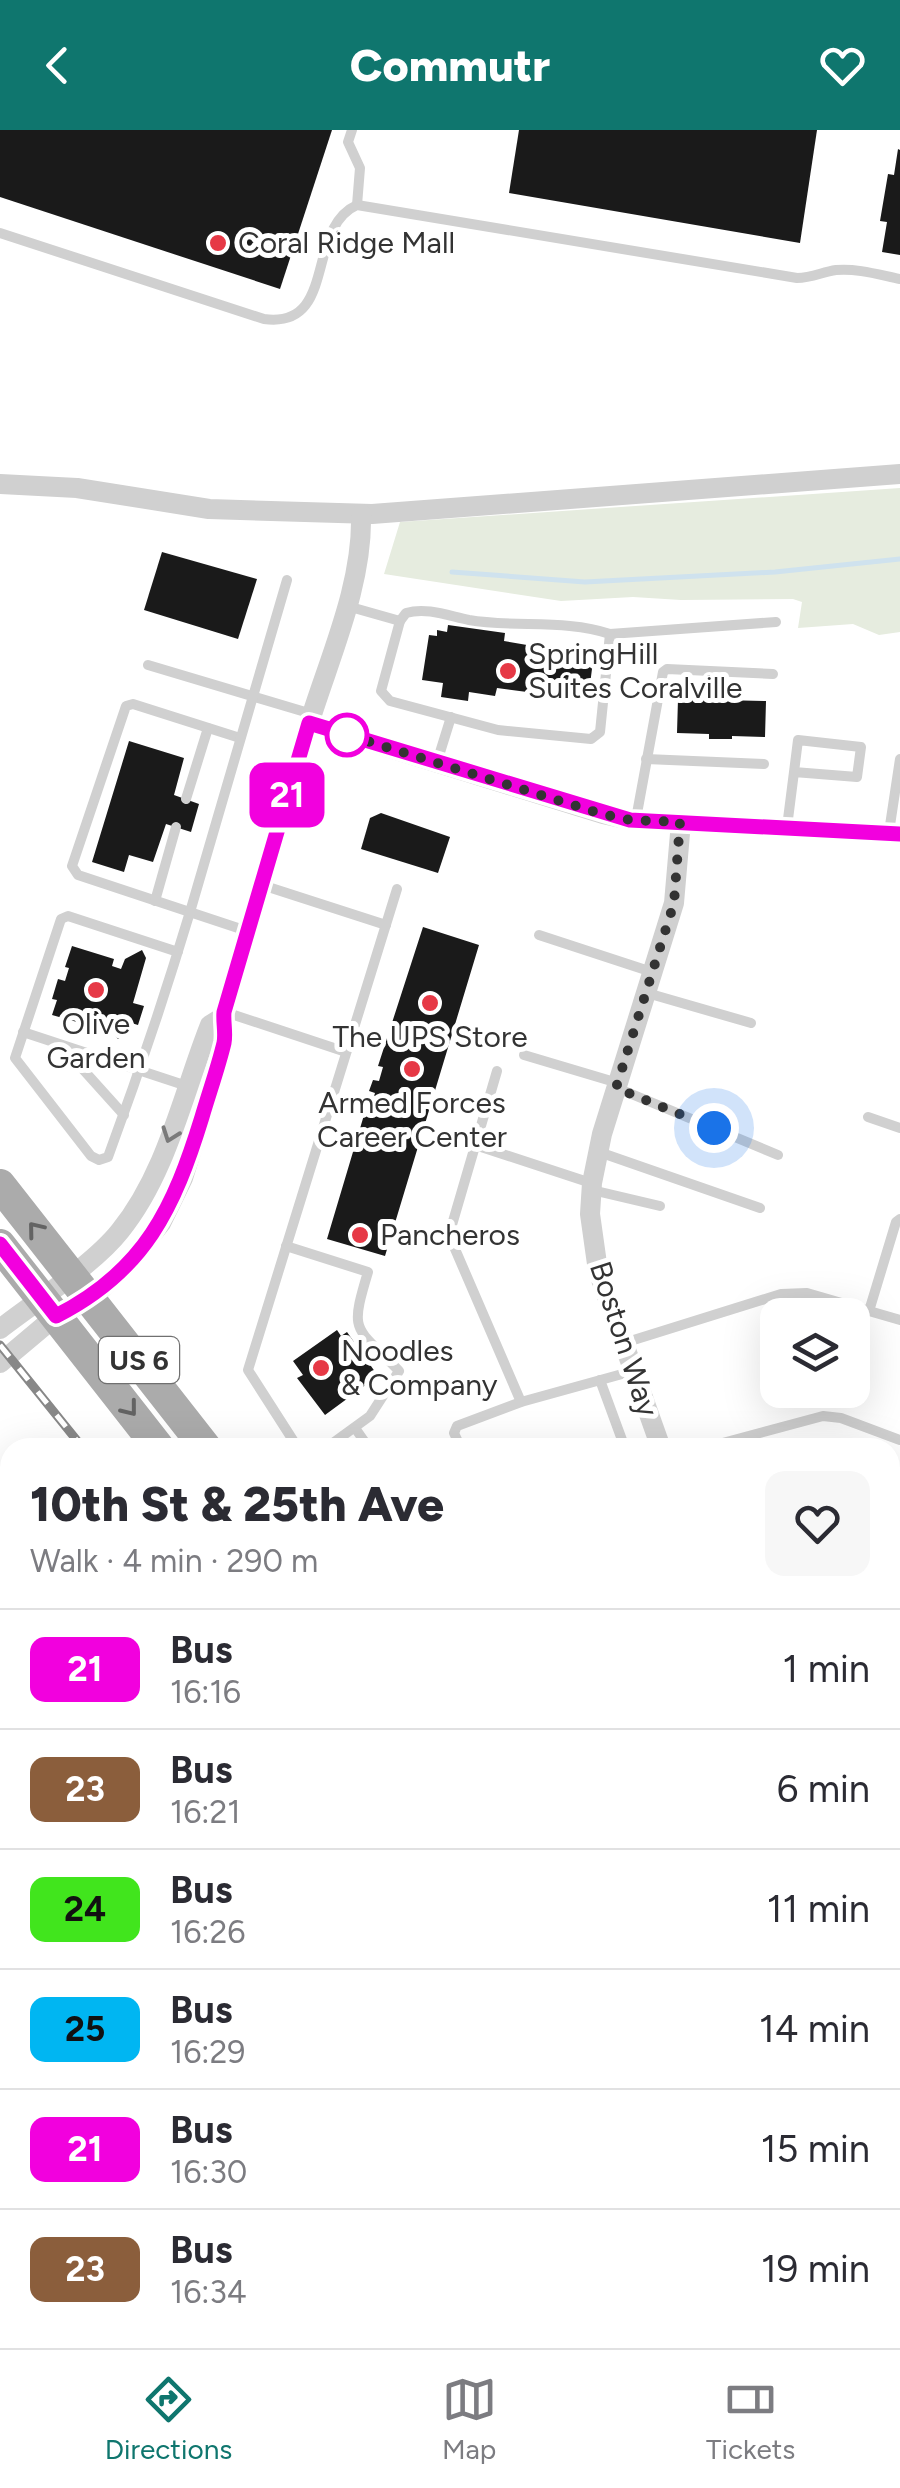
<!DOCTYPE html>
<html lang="en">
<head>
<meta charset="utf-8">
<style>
	:root { --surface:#fff; --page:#f7f7f7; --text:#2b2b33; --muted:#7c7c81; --line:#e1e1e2; --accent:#0f766e }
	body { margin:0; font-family:Figtree,sans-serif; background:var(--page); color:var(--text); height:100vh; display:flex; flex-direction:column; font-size:38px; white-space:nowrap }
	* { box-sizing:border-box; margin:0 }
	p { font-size:32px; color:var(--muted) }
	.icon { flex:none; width:55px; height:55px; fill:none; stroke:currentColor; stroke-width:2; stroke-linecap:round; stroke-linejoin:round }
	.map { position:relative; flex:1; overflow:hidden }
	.details { position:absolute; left:0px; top:1308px; width:900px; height:912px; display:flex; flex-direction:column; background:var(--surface); border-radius:30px 30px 0 0; box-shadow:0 10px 40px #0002 }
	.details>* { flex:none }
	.badge { padding:0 20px; border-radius:15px; font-size:35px; line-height:65px }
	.buttons { position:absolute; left:760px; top:1168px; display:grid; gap:20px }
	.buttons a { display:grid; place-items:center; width:110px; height:110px; border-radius:20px; background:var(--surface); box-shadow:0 10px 40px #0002; font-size:50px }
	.you { position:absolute; width:50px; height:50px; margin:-25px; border:8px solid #fff; border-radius:50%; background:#1a73e8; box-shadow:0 0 0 15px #1a73e833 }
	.map>.badge { position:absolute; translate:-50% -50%; box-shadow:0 0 0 5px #fff }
	.round { display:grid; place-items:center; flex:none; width:105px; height:105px; border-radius:20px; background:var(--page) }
	.overview { display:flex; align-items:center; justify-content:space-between; height:170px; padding:0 30px }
	h1 { font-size:48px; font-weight:800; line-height:75px }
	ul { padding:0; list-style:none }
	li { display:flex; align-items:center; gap:30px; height:120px; padding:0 30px; border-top:2px solid var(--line) }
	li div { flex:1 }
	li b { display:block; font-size:38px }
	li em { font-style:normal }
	li .badge { min-width:110px; font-weight:700; text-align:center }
	header { display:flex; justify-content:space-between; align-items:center; height:130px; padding:0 30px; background:var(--accent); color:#fff; font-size:45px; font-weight:800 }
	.dock { display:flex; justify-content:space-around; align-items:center; height:140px; border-top:2px solid var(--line); background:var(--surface); font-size:28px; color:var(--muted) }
	.dock a { display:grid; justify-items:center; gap:5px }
	.dock .selected { color:var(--accent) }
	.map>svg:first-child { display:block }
	.green { fill:#e6ecdf }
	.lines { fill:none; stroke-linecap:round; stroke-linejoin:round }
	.stream { stroke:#cfe2ee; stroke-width:5 }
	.building { fill:#1a1a1a }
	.service { stroke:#d0d0d0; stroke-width:10 }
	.minor { stroke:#d0d0d0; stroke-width:20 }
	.primary { stroke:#ababab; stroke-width:32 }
	.rail-casing { stroke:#888; stroke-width:9 }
	.rail { stroke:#fff; stroke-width:5; stroke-dasharray:15; stroke-linecap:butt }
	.oneway { stroke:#7a7a7a }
	.oneway2 { stroke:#636363 }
	.line-casing { stroke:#fff; stroke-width:22 }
	.line { stroke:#f200de; stroke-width:15 }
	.walk { stroke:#333; stroke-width:10; stroke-dasharray:0 18 }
	.poi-dot { fill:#e63946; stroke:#fff; stroke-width:4 }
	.stop-dot { fill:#fff; stroke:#f200de; stroke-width:5 }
	.labels { text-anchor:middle; stroke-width:10; stroke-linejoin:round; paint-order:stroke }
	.shield { fill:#fff; stroke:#707070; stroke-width:2.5 }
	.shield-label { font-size:28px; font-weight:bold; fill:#333 }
	.poi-label { font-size:30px; fill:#333; stroke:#fff; text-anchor:start }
	.street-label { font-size:30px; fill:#333; stroke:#fff }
</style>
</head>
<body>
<header><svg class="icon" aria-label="back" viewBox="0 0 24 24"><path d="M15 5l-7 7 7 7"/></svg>Commutr<svg class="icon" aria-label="heart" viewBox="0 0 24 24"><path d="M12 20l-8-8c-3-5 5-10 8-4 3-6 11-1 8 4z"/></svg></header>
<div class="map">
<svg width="900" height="2218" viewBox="0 0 900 2218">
	<rect width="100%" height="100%" fill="#fff"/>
	<!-- green -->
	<g class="green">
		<polygon points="900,358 900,502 879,505 853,494 798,498 802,472 793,469 681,470 633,467 561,471 384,444 400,392"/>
		<polygon points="158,2210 245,2210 246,2218 155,2218"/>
	</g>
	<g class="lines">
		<!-- stream -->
		<polyline class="stream" points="452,442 585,452 775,442 900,429"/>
	</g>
	<!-- building -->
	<g class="building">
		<polygon points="0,0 332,0 280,159 0,67"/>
		<polygon points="519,0 817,0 800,113 509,63"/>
		<polygon points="898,19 900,20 900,125 882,122 887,92 880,91 888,44 894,45"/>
		<polygon points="162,422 257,449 238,509 144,480"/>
		<polygon points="448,495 505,503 504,511 527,515 527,518 585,527 585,530 593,531 588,570 497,558 495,566 469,562 468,571 441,567 443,553 422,550 429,505 437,506 437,500 447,502"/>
		<polygon points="678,569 766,571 765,607 732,606 732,609 709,609 709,604 677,603"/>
		<polygon points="129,611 184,628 174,665 199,674 191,702 166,694 153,732 129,725 124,742 92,732"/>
		<polygon points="381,683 450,707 438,743 361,719 370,688"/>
		<polygon points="423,797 479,815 385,1126 327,1109 367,975 371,976 375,963 369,961 373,950 379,951 383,937 378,936"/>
		<polygon points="72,816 114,829 112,836 121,839 125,829 142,820 146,828 133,873 144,876 138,895 128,892 128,903 118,909 111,901 110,906 80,897 82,890 78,888 77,892 52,885 57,870 52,869 58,849 65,851 69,838 65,837"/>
		<polygon points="337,1200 341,1206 347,1202 378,1246 325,1285 297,1248 303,1245 293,1231"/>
		<polygon points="0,1378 10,1390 10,1442 0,1449"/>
		<polygon points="900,1953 900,2047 890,2035 890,1961"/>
	</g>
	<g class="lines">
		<!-- service -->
		<g class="service">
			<polyline points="352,0 348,12 360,38 357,75"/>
			<path d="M0,103L264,189C338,199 305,98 357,75L797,148C812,148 822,142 836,140C857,138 880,145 900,149"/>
			<polyline points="347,476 400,491 381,561 390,571 498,600 591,609 600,602 610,504 776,492"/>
			<path d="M400,491L406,483C427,477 449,486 469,490C515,498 566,489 610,504"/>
			<polyline points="148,535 312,584"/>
			<polyline points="240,608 133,574 126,576 72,736 78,745 247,801"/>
			<polyline points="646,629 764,634"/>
			<polyline points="437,632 451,587"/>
			<polyline points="186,669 208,598"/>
			<polyline points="636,689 663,542 667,539 773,544"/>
			<polyline points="787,697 794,642 857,647 861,617 798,610 794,642"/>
			<polyline points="889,702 900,629"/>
			<polyline points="262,755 386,795"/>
			<polyline points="155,771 176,697"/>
			<polyline points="539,805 652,842"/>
			<path d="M178,822L68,786L61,789L15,928L91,1026L99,1030L108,1027C138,946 165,865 190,782L287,450"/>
			<polyline points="647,863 751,893"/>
			<polyline points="225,882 346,922"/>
			<polyline points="23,902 187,956"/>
			<polyline points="61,915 124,985"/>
			<polyline points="524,925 618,953"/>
			<polyline points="497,941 449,1105 521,1272"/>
			<polyline points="617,958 778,1025"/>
			<polyline points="868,987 900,998"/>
			<polyline points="475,1015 591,1053"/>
			<polyline points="599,1022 760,1078"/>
			<polyline points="592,1060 660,1076"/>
			<path d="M286,1116L368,1142C349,1205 355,1195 399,1241L370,1286L326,1318"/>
			<polyline points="869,1181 896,1092 900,1089"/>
			<polyline points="624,1213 781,1164 807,1163 900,1190"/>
			<polyline points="600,1250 625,1318"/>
			<polyline points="355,1298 369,1318"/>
			<polyline points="298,1318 248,1240 397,759"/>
			<polyline points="461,1318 454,1303 457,1296 521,1272 633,1241"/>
			<polyline points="704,1318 823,1286 841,1288 900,1310"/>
			<polyline points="890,1509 900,1525"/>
			<polyline points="890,1769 900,1766"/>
			<polyline points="890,2084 900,2096"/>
			<polyline points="890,2181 900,2174"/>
		</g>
		<!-- minor -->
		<g class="minor">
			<polyline points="0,354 77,358 209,379 372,384 900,344"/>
			<polyline points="309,593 603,684 630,690 900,704"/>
			<path d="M0,1199C35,1172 94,1134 120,1101C167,1043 183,963 210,895L223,887"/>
			<path d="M0,1233L56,1186L91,1169L132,1129L161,1093L183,1048L210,961L225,908L224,882C252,787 279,692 308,597C329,528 363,456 361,384"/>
			<polyline points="661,1318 598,1141 590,1084 592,1053 602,1004 674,773 681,692"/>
			<polyline points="890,1485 900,1478"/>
			<polyline points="0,1645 10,1657"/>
			<polyline points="299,2210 300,2218"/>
		</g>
		<!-- primary -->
		<g class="primary">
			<polyline points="0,1055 206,1318"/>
			<polyline points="0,1115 159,1318"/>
			<polyline points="886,2210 893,2218"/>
		</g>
		<!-- rail casing -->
		<g class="rail-casing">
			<g id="rail">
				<polyline points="0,1215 83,1318"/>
				<polyline points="792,2210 798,2218"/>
			</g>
		</g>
		<!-- rail -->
		<use href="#rail" class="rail"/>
	</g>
	<!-- one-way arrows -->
	<defs><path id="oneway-chevron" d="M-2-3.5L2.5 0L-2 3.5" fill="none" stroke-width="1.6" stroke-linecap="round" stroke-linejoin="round" transform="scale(2.5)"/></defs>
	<use class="oneway" href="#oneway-chevron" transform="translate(170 1005) rotate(110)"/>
	<g class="oneway2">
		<use href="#oneway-chevron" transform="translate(35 1099) rotate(-129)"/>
		<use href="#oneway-chevron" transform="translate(130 1279) rotate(52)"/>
	</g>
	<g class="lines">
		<!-- line casing -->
		<g class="line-casing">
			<path id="line" d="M0,1114L56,1186C145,1141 174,1078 202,987C209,963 218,938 224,913C226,903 223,892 224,882L309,593L630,690L900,704"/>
		</g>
		<!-- line -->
		<use href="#line" class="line"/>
		<!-- walk -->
		<polyline class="walk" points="347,605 341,603 602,684 630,690 680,692 674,773 616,958 714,998"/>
	</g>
	<!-- markers -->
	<g class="poi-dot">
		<circle cx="218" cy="113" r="10"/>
		<circle cx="508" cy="541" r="10"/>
		<circle cx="96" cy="860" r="10"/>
		<circle cx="430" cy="873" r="10"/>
		<circle cx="412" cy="939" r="10"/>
		<circle cx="360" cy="1105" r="10"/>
		<circle cx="321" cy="1238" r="10"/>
	</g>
	<circle class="stop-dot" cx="347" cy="605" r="20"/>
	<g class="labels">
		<!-- shield labels -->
		<rect class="shield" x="99" y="1207" width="80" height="46" rx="8"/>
		<g class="shield-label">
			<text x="139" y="1240">US 6</text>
		</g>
		<!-- poi labels -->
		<g class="poi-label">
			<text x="238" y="123">Coral Ridge Mall</text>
			<text x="528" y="534">SpringHill<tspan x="528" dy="34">Suites Coralville</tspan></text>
			<text x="96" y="904" text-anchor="middle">Olive<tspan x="96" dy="34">Garden</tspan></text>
			<text x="430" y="917" text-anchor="middle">The UPS Store</text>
			<text x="412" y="983" text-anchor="middle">Armed Forces<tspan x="412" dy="34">Career Center</tspan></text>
			<text x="380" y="1115">Pancheros</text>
			<text x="341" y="1231">Noodles<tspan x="341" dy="34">&amp; Company</tspan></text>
		</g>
		<!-- street labels -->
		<g class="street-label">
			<text transform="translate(624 1209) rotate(72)" y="10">Boston Way</text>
		</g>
	</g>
</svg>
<div class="buttons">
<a><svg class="icon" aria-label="layers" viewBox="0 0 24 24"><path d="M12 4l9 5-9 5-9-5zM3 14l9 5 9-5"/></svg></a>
</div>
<div class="you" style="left:714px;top:998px"></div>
<b class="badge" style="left:287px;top:665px;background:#f200de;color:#fff">21</b>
<section class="details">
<div class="overview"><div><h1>10th St &amp; 25th Ave</h1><p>Walk · 4 min · 290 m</p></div><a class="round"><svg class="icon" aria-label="heart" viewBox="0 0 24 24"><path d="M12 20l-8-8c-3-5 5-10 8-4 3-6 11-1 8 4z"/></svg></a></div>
<ul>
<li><span class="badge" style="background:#f200de;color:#fff">21</span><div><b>Bus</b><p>16:16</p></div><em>1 min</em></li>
<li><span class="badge" style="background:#8b5e3c;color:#fff">23</span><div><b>Bus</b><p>16:21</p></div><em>6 min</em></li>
<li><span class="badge" style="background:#41e51d;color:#111">24</span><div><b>Bus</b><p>16:26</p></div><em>11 min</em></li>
<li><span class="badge" style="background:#00b6f2;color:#111">25</span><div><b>Bus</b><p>16:29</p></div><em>14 min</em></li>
<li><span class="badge" style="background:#f200de;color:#fff">21</span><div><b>Bus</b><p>16:30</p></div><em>15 min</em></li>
<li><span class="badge" style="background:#8b5e3c;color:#fff">23</span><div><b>Bus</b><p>16:34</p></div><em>19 min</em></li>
</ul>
</section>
</div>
<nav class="dock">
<a class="selected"><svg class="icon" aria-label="directions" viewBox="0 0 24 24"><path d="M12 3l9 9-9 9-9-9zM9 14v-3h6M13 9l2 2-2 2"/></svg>Directions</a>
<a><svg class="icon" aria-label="map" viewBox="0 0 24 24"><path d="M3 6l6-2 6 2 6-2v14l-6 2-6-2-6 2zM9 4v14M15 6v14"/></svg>Map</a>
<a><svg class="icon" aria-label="tickets" viewBox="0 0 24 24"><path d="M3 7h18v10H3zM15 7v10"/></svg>Tickets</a>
</nav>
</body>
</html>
